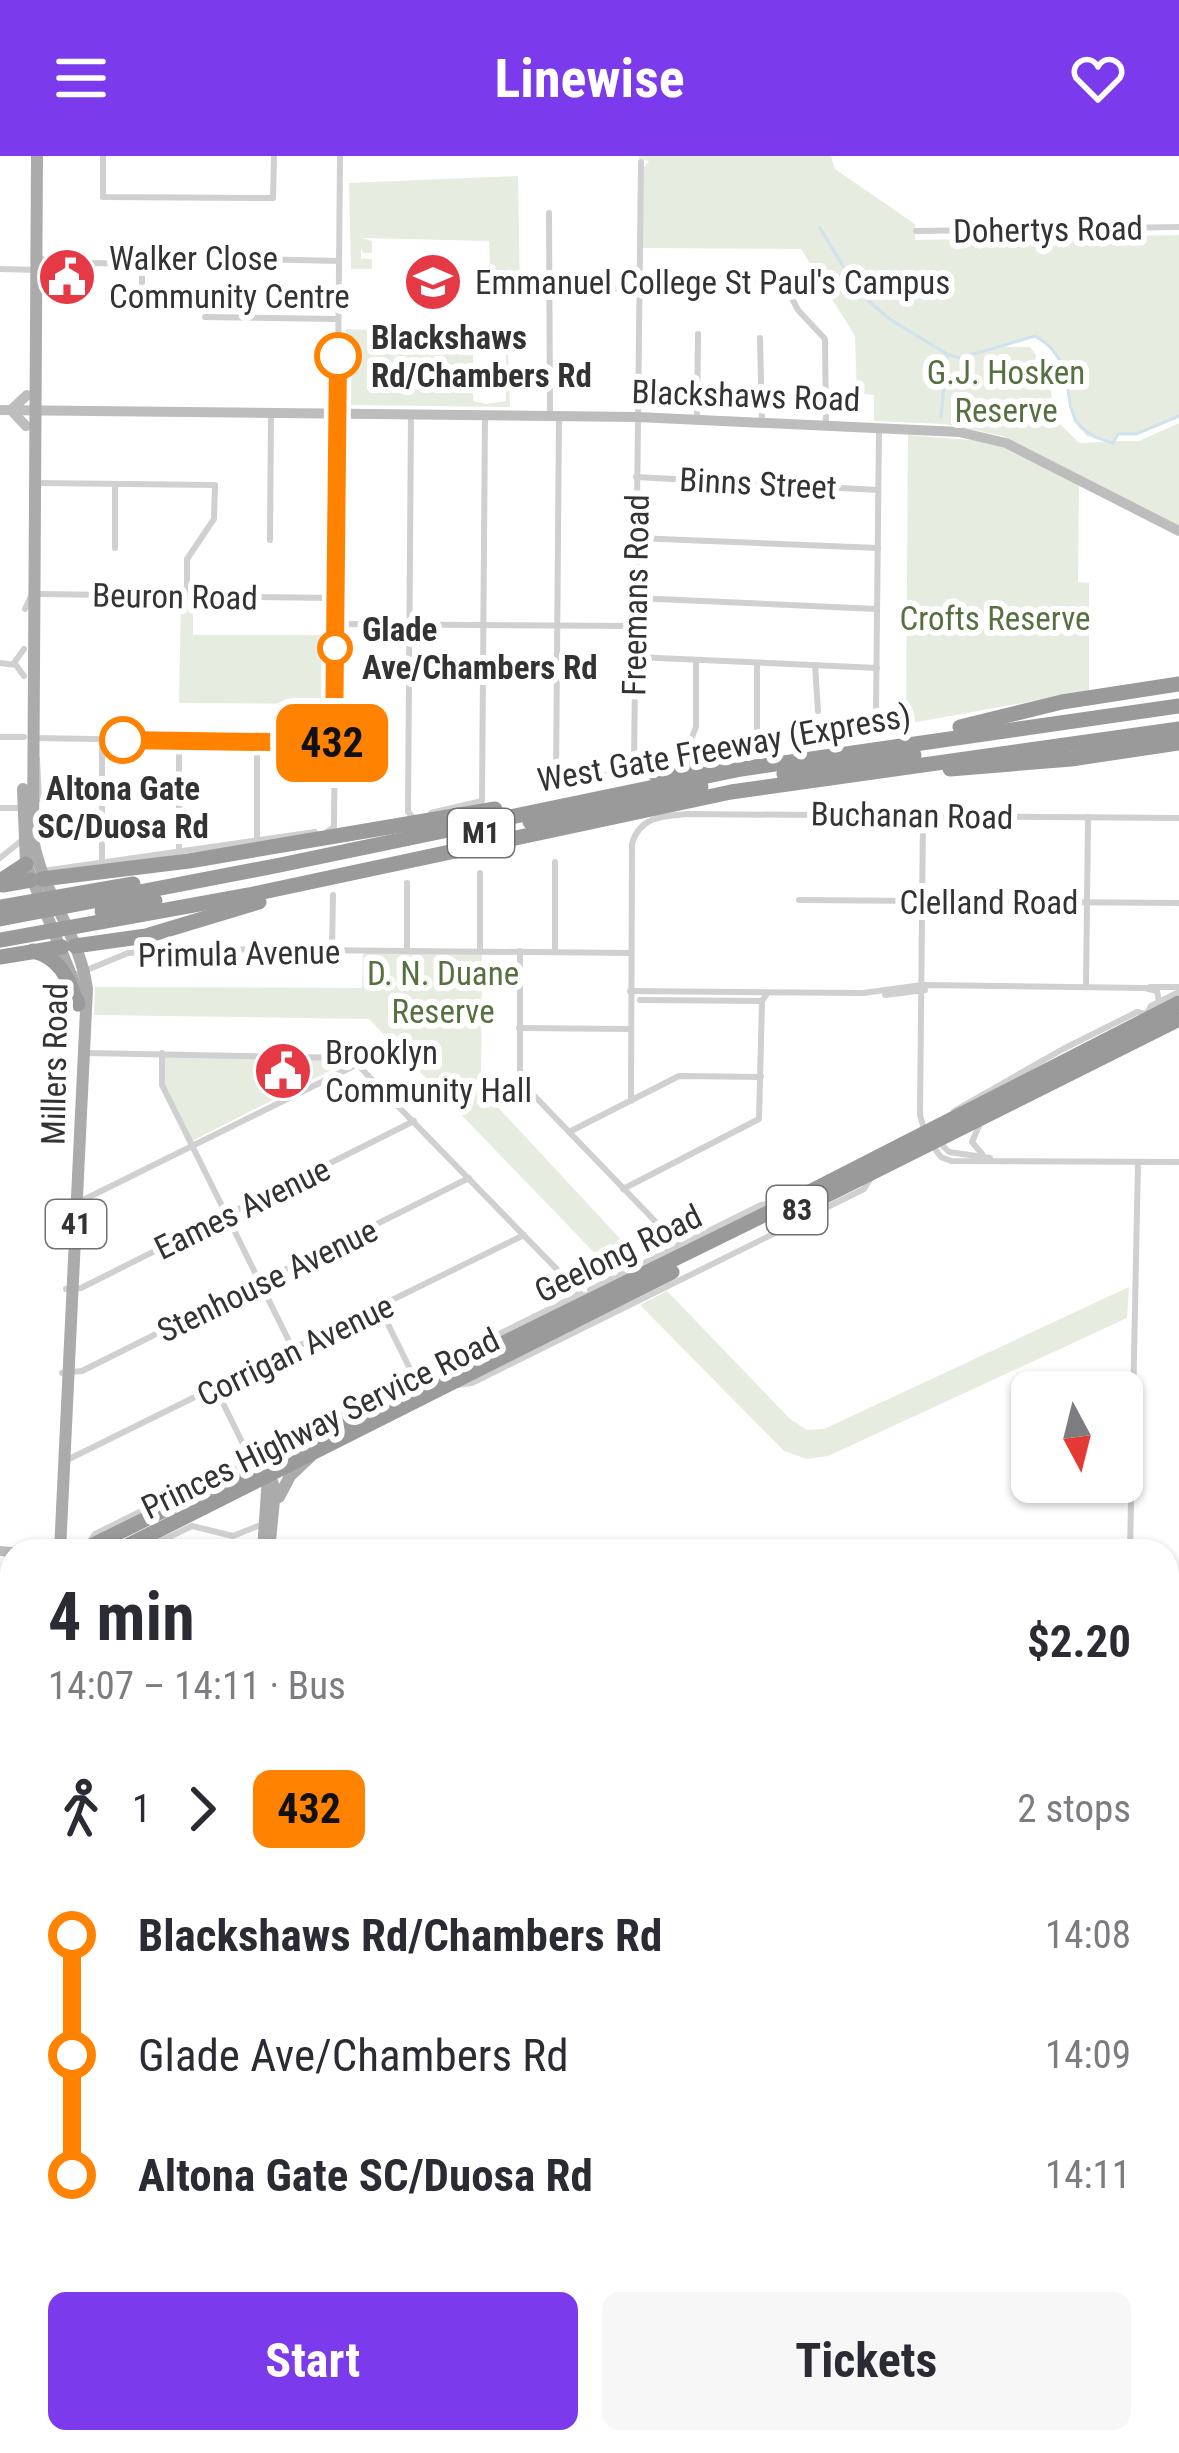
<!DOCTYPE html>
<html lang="en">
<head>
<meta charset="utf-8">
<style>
	:root { --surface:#fff; --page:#f7f7f7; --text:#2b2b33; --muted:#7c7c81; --accent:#7c3aed }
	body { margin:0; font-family:"Roboto Condensed",sans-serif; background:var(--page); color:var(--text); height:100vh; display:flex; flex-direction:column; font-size:45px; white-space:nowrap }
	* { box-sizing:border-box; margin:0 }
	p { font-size:39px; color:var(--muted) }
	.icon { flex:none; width:66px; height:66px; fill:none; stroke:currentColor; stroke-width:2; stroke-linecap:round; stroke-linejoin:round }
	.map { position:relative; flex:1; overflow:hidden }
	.panel { position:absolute; left:0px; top:1383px; width:1179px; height:915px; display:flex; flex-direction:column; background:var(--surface); border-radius:36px 36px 0 0; box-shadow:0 3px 9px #0004 }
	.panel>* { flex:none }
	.badge { padding:0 24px; border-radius:18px; font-size:42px; line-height:78px }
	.needle { width:78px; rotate:173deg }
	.tools { position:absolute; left:1011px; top:1215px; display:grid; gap:24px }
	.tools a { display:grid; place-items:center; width:132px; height:132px; border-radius:18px; background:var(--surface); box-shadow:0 3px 9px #0004; font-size:60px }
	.map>.badge { position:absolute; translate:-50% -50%; box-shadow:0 0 0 6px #fff }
	.legs { display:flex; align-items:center; gap:18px; height:132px; padding:0 48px; font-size:39px }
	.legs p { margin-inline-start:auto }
	.head { display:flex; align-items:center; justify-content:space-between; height:204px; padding:0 48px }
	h1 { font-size:66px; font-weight:700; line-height:90px }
	.button { display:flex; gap:24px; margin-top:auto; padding:24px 48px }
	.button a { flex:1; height:138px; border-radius:18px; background:var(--accent); color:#fff; font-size:48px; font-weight:700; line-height:138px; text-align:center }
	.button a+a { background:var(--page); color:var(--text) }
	ul { padding:0 48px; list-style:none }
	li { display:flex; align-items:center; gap:42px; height:120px; font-size:45px }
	li i { display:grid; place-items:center; width:18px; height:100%; margin:0 15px; background:currentColor }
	li i::after { content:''; width:30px; height:30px; margin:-15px; border:9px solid; border-radius:50%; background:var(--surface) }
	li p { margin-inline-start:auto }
	li:first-child i { background:linear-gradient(#0000 50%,currentColor 0) }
	li:last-child i { background:linear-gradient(currentColor 50%,#0000 0) }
	header { display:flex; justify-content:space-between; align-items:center; height:156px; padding:0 48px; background:var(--accent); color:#fff; font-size:54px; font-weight:700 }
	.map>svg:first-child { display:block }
	.green { fill:#e6ecdf; fill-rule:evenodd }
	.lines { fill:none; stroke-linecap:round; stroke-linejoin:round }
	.stream { stroke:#cfe2ee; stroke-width:3 }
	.street { stroke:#d0d0d0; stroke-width:6 }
	.secondary { stroke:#bdbdbd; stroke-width:10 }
	.primary { stroke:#ababab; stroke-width:12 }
	.highway { stroke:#9a9a9a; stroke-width:15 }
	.rail { stroke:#888; stroke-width:3; stroke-dasharray:12 9; stroke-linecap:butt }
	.line-1-casing { stroke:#fff; stroke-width:27 }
	.line-1 { stroke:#ff8200; stroke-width:18 }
	.stop-1-dot { fill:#fff; stroke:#ff8200; stroke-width:6 }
	.labels { text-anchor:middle; stroke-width:12; stroke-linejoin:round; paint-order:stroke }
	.shield { fill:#fff; stroke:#707070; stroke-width:3 }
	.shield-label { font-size:30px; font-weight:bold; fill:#333 }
	.street-label { font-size:33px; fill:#333; stroke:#fff }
	.poi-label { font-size:33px; fill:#333; stroke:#fff; text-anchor:start }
	.stop-label { font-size:33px; font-weight:bold; fill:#333; stroke:#fff; text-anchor:start }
	.park-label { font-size:33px; fill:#56703f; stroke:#fff }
</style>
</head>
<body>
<header><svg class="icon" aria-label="menu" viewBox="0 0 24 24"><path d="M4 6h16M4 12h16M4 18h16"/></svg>Linewise<svg class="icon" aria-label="heart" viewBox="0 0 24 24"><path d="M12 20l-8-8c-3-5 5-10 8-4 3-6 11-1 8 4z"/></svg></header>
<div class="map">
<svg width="1179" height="2297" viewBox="0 0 1179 2297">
	<rect width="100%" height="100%" fill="#fff"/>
	<!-- green -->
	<g class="green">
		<path d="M639,0H831L835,13L915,68V84L1179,79V260L1136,278H1119L1116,285H1139L1179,267V370L1003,280L944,268L874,265V239L857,237L855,180L801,93L641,92L642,14L649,5L639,3ZM1034,180L1046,187L1068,220L1073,265L1087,280L1105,286L1079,287L1054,262L1049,217L1030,191H1005Z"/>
		<polygon points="518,20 520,136 491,136 489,85 362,82 372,85 372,97 363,97 361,92 361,103 372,103 372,113 351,113 349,27"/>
		<path d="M346,173L499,179L508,197L510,251L351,249L345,243ZM473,196H506V245L486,248L473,245Z"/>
		<polygon points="908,279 993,286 1079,329 1078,426 1089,427 1089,535 906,568"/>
		<polygon points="181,442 193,443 193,479 330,479 329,548 179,547"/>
		<polygon points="363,797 482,797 481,933 638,1102 612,1115 369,863 94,859 95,831 362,832"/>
		<polygon points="162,901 343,903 345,907 192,985 164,928"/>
		<polygon points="1129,1131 1127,1162 828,1300 807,1303 784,1295 640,1149 667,1135 790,1263 807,1274 824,1273"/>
	</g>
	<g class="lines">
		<!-- stream -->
		<g class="stream">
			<path d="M820,72L860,138L891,164L947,198L960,202L1035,180C1096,215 1038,267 1113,287L1118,278H1136L1179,260"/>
			<polyline points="941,261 947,198"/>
			<polyline points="1167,1998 1179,1968"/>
			<polyline points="1167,2238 1179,2255"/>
			<polyline points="0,2296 2,2297"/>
		</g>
		<!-- street -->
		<g class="street">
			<polyline points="103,0 103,41 273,42 274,0"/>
			<polyline points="549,57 550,260"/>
			<polyline points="916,75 1179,71"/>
			<polyline points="38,101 48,106 138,108 142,113 142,139"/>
			<polyline points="205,102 339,105"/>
			<polyline points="0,113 38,114"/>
			<polyline points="639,119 769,124 786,131 798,154 825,183 826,270"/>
			<polyline points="550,132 638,133"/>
			<polyline points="205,161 338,163"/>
			<polyline points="760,182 762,267"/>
			<polyline points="411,259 408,656 413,661"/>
			<polyline points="559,260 556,623 561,628 626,615 634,609 641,6"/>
			<polyline points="697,264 698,178"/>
			<polyline points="636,321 878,334"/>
			<polyline points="37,327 215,329 214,363 187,403 187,439"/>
			<polyline points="115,328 115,392"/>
			<polyline points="636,382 878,392"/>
			<polyline points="270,384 271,256"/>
			<polyline points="635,442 877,453"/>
			<polyline points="25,453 32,438 39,438 336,442"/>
			<polyline points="335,468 635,470"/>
			<polyline points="635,501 877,512"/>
			<polyline points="0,507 16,509 24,520"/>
			<polyline points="14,507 24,493"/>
			<polyline points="815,509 818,555"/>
			<polyline points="876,554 879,272"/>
			<polyline points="757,572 757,507"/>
			<polyline points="0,581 24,581"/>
			<polyline points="692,581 696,571 696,504"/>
			<polyline points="35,582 333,587"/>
			<polyline points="37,603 39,643"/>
			<polyline points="0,652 23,652"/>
			<polyline points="431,657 482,645 485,260"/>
			<polyline points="923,659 920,959 924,973"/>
			<polyline points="328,675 334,671 340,0"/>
			<polyline points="257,684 257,586"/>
			<polyline points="179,694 179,585"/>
			<polyline points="0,702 21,685"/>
			<polyline points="102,706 102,584"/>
			<polyline points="43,715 315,676"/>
			<polyline points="480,717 480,795"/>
			<polyline points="799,744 1179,747"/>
			<polyline points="332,794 333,739"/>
			<polyline points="407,794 407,727"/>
			<polyline points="520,795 520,925 679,1090"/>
			<polyline points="555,796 555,706"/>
			<polyline points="70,821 128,797 196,793 631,797"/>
			<polyline points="1086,831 1088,661"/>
			<polyline points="1150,831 1179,831"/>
			<polyline points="630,835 863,837 922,829 1145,832 1157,835 1159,846"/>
			<polyline points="885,839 925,834"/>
			<polyline points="640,844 762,845"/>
			<polyline points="1146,859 1151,850 1179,836"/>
			<polyline points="519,872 629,873"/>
			<polyline points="85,897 351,902 581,1138"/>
			<polyline points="162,897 162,929 293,1193"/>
			<path d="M631,945L632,688C639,661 662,660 687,658L1179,662"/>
			<polyline points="954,955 1063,893 1137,856 1150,859"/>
			<polyline points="979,970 972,986 982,998"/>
			<polyline points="569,976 679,920 761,921"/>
			<polyline points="939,986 949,996 990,1002"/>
			<polyline points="932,989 941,1001 951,1005 1179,1006"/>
			<polyline points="623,1033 759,963 762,845 766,839"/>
			<polyline points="77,1047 358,908"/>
			<polyline points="611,1130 620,1119 761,1049 774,1047"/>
			<polyline points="66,1133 81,1132 414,965"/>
			<polyline points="590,1134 613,1122"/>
			<polyline points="380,1152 413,1219"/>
			<polyline points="62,1217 82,1215 469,1022"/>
			<polyline points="457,1229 472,1227 864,1033 871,1022"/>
			<polyline points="216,1233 249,1300"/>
			<polyline points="65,1305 524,1079"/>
			<polyline points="88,1388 95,1378 576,1140 589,1139"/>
			<polyline points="140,1395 192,1370 233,1380 263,1368"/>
			<polyline points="1130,1395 1138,1006"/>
			<polyline points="0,1465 12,1459"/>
			<polyline points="92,2286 103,2297"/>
		</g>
		<!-- secondary -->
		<g class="secondary">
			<polyline points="0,254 637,261 959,276 1006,287 1179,375"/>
			<polyline points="11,254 26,270"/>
			<polyline points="11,254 27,239"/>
			<polyline points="0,1395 12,1396"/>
			<polyline points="51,1395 54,1394"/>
		</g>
		<!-- primary -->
		<g class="primary">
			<path d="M37,0L33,682C41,736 80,778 87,833L60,1395"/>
			<polyline points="23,633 26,708 76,831"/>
			<polyline points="279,1341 290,1320 310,1301"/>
			<polyline points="263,1394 268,1321"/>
			<polyline points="269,1395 275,1334 270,1320"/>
			<polyline points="0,1993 12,1993"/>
			<polyline points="1167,2004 1179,2004"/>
			<polyline points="900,2297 900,2286"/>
		</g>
		<!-- highway -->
		<g class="highway">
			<polyline points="960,571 1062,546 1179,528"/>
			<polyline points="950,613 1071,603 1179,587"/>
			<polyline points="784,618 914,599"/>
			<polyline points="656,619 720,607"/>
			<polyline points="530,666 701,631"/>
			<polyline points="42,723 189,705 495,653"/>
			<polyline points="0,725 26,708"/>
			<polyline points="3,729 31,724"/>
			<polyline points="0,751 133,728"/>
			<polyline points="102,755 155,745"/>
			<polyline points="0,763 280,709 741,613 1179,550"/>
			<polyline points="0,784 249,739 731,636 1179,573"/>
			<polyline points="75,790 146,780 259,746"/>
			<path d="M33,795C61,802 68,823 78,848"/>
			<polyline points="0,801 62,791"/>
			<polyline points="785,1060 1179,863"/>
			<polyline points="81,1395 790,1046 1179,847"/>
			<polyline points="117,1395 672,1116"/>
			<polyline points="0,1434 12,1429"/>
			<polyline points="0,1446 12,1440"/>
		</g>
		<!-- rail -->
		<g class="rail">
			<polyline points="0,1848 12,1860"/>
			<polyline points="449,2286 460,2297"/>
		</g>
	</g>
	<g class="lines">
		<!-- line-1 casing -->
		<g class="line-1-casing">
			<polyline id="line-1" points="123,584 334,587 338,200"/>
		</g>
		<!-- line-1 -->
		<use href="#line-1" class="line-1"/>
	</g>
	<!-- icons -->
	<defs>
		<g id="civic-disc" transform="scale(3)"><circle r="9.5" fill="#e63946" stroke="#fff"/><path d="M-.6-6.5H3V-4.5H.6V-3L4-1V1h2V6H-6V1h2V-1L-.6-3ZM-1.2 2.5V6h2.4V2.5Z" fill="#fff"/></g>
		<g id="school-disc" transform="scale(3)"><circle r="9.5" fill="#e63946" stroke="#fff"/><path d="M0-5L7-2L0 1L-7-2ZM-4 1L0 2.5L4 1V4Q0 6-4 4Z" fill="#fff"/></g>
	</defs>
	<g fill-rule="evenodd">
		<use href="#civic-disc" x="67" y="121"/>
		<use href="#school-disc" x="433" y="126"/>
		<use href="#civic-disc" x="283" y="915"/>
	</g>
	<!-- markers -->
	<g class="stop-1-dot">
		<circle cx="338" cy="200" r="21"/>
		<circle cx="335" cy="492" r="15"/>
		<circle cx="123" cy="584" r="21"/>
	</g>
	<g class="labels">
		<!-- shield labels -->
		<g class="shield">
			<rect x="448" y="653" width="66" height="48" rx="9"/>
			<rect x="767" y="1030" width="60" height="48" rx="9"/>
			<rect x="46" y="1044" width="60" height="48" rx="9"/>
		</g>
		<g class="shield-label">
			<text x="481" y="687">M1</text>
			<text x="797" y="1064">83</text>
			<text x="76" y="1078">41</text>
		</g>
		<!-- street labels -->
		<g class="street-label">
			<text transform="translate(1048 73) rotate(-1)" y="12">Dohertys Road</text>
			<text transform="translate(746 239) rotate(2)" y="12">Blackshaws Road</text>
			<text transform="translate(758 327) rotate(3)" y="12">Binns Street</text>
			<text transform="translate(635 439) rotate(-89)" y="12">Freemans Road</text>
			<text transform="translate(175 440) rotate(1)" y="12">Beuron Road</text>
			<text transform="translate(724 591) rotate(-10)" y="12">West Gate Freeway (Express)</text>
			<text transform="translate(912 659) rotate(1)" y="12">Buchanan Road</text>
			<text x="989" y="758">Clelland Road</text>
			<text transform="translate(239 797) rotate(-1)" y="12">Primula Avenue</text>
			<text transform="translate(54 908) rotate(-89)" y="12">Millers Road</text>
			<text transform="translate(242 1052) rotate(-26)" y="12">Eames Avenue</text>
			<text transform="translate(618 1097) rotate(-26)" y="12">Geelong Road</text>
			<text transform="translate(267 1124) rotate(-26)" y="12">Stenhouse Avenue</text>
			<text transform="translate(295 1194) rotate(-26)" y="12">Corrigan Avenue</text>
			<text transform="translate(320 1267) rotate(-26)" y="12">Princes Highway Service Road</text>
		</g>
		<!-- poi labels -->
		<g class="poi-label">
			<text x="109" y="114">Walker Close<tspan x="109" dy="38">Community Centre</tspan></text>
			<text x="475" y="138">Emmanuel College St Paul's Campus</text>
			<text x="325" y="908">Brooklyn<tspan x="325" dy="38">Community Hall</tspan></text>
		</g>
		<!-- stop labels -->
		<g class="stop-label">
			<text x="371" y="193">Blackshaws<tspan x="371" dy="38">Rd/Chambers Rd</tspan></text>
			<text x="362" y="485">Glade<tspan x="362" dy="38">Ave/Chambers Rd</tspan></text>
			<text x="123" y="644" text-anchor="middle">Altona Gate<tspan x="123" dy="38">SC/Duosa Rd</tspan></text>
		</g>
		<!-- park labels -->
		<g class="park-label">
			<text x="1006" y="228">G.J. Hosken<tspan x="1006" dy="38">Reserve</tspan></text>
			<text x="995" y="474">Crofts Reserve</text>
			<text x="443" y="829">D. N. Duane<tspan x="443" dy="38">Reserve</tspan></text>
		</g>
	</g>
</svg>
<div class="tools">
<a><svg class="needle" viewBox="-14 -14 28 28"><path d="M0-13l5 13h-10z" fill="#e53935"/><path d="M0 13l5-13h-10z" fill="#7c7c81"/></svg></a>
</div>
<b class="badge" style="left:332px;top:587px;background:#ff8200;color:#111">432</b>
<section class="panel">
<div class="head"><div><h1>4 min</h1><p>14:07 – 14:11 · Bus</p></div><b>$2.20</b></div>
<div class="legs"><svg class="icon" aria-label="walk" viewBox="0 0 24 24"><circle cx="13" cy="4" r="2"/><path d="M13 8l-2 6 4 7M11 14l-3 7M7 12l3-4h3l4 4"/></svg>1<svg class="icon" aria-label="forward" viewBox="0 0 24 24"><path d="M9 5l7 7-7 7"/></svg><b class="badge" style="background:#ff8200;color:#111">432</b><p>2 stops</p></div>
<ul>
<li><i style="color:#ff8200"></i><b>Blackshaws Rd/Chambers Rd</b><p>14:08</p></li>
<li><i style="color:#ff8200"></i><span>Glade Ave/Chambers Rd</span><p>14:09</p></li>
<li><i style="color:#ff8200"></i><b>Altona Gate SC/Duosa Rd</b><p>14:11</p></li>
</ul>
<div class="button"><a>Start</a><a>Tickets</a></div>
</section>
</div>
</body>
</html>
